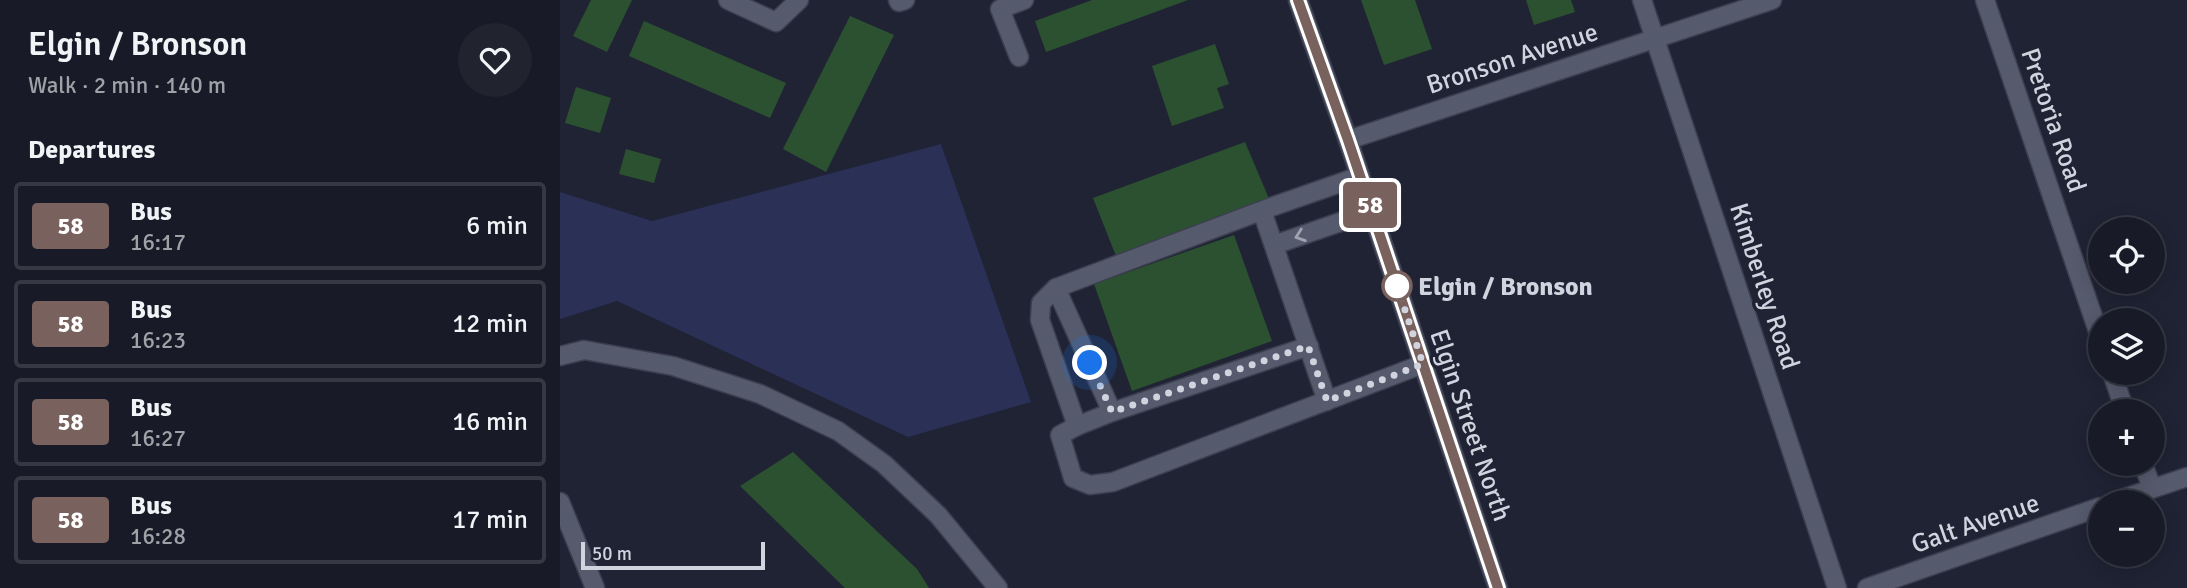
<!DOCTYPE html>
<html lang="en">
<head>
<meta charset="utf-8">
<style>
	:root { --surface:#181a27; --page:#21232f; --text:#f1f3f6; --muted:#9fa1a7; --line:#363844 }
	body { margin:0; font-family:Signika,sans-serif; background:var(--page); color:var(--text); height:100vh; display:flex; flex-direction:column; font-size:26px; white-space:nowrap }
	* { box-sizing:border-box; margin:0 }
	p { font-size:23px; color:var(--muted) }
	.icon { flex:none; width:38px; height:38px; fill:none; stroke:currentColor; stroke-width:2; stroke-linecap:round; stroke-linejoin:round }
	.map { position:relative; flex:1; overflow:hidden }
	.panel { display:flex; flex-direction:column; background:var(--surface); width:560px }
	.panel>* { flex:none }
	.badge { padding:0 14px; border-radius:5px; font-size:24px; line-height:46px }
	.controls { position:absolute; left:1528px; top:217px; display:grid; gap:14px }
	.controls a { display:grid; place-items:center; width:77px; height:77px; border-radius:50%; background:var(--surface); box-shadow:0 4px 18px #0003,0 0 0 2px var(--line); font-size:35px }
	.scale { position:absolute; left:21px; bottom:18px; width:184px; box-sizing:border-box; padding-left:7px; border:4px solid #d1d4df; border-top:0; font-size:19px; line-height:24px; white-space:nowrap; color:#d1d4df; -webkit-text-stroke:5px #202334; paint-order:stroke }
	.you { position:absolute; width:35px; height:35px; margin:-18px; border:5px solid #fff; border-radius:50%; background:#1a73e8; box-shadow:0 0 0 10px #1a73e833 }
	.map>.badge { position:absolute; translate:-50% -50%; box-shadow:0 0 0 4px #fff }
	h2 { padding:0 28px; font-size:26px; line-height:63px }
	.round { display:grid; place-items:center; flex:none; width:74px; height:74px; border-radius:37px; background:var(--page) }
	.headline { display:flex; align-items:center; justify-content:space-between; height:119px; padding:0 28px }
	h1 { font-size:33px; font-weight:600; line-height:52px }
	ul { padding:0; list-style:none }
	li { display:flex; align-items:center; gap:21px; height:88px; margin:0 14px 10px; padding:0 14px; border:4px solid var(--line); border-radius:7px }
	li div { flex:1 }
	li b { display:block; font-size:26px }
	li em { font-style:normal }
	li .badge { min-width:77px; font-weight:700; text-align:center }
	main { display:flex; flex:1; min-height:0 }
	.map>svg:first-child { display:block }
	.green { fill:#2a3056 }
	.building { fill:#2c5131 }
	.lines { fill:none; stroke-linecap:round; stroke-linejoin:round }
	.minor-casing { stroke:#3c3f4f; stroke-width:21 }
	.minor { stroke:#565a6d; stroke-width:18 }
	.oneway { stroke:#a0a3b1 }
	.line-casing { stroke:#fff; stroke-width:16 }
	.line { stroke:#79625d; stroke-width:10 }
	.walk { stroke:#d1d4df; stroke-width:7; stroke-dasharray:0 12.6 }
	.stop-dot { fill:#fff; stroke:#79625d; stroke-width:3.5 }
	.labels { text-anchor:middle; stroke-width:7; stroke-linejoin:round; paint-order:stroke }
	.street-label { font-size:26px; fill:#d1d4df; stroke:#202334 }
	.stop-label { font-size:26px; font-weight:bold; fill:#d1d4df; stroke:#202334; text-anchor:start }
</style>
</head>
<body>
<main>
<section class="panel">
<div class="headline"><div><h1>Elgin / Bronson</h1><p>Walk · 2 min · 140 m</p></div><a class="round"><svg class="icon" aria-label="heart" viewBox="0 0 24 24"><path d="M12 20l-8-8c-3-5 5-10 8-4 3-6 11-1 8 4z"/></svg></a></div>
<h2>Departures</h2>
<ul>
<li><span class="badge" style="background:#79625d;color:#fff">58</span><div><b>Bus</b><p>16:17</p></div><em>6 min</em></li>
<li><span class="badge" style="background:#79625d;color:#fff">58</span><div><b>Bus</b><p>16:23</p></div><em>12 min</em></li>
<li><span class="badge" style="background:#79625d;color:#fff">58</span><div><b>Bus</b><p>16:27</p></div><em>16 min</em></li>
<li><span class="badge" style="background:#79625d;color:#fff">58</span><div><b>Bus</b><p>16:28</p></div><em>17 min</em></li>
</ul>
</section>
<div class="map">
<svg width="1627" height="588" viewBox="0 0 1627 588">
	<rect width="100%" height="100%" fill="#202334"/>
	<!-- green -->
	<polygon class="green" points="381,144 471,402 348,437 57,301 0,319 0,192 92,221"/>
	<!-- building -->
	<g class="building">
		<polygon points="31,0 72,0 47,52 13,36"/>
		<polygon points="532,0 628,0 486,52 475,21"/>
		<polygon points="801,0 855,0 872,49 824,65"/>
		<polygon points="966,0 1011,0 1015,12 974,25"/>
		<polygon points="290,16 334,35 266,172 223,149"/>
		<polygon points="84,21 226,83 210,118 69,56"/>
		<polygon points="655,44 669,84 657,88 664,108 612,126 592,66"/>
		<polygon points="16,87 51,98 40,133 5,123"/>
		<polygon points="685,142 710,201 558,261 533,198"/>
		<polygon points="66,149 101,159 94,183 59,174"/>
		<polygon points="674,235 712,341 572,391 534,284"/>
		<polygon points="233,452 357,569 369,588 285,588 180,486"/>
	</g>
	<g class="lines">
		<!-- minor casing -->
		<g class="minor-casing">
			<g id="minor">
				<polyline points="168,0 216,22 239,0"/>
				<polyline points="338,0 339,2 345,0"/>
				<polyline points="738,0 788,140 938,588"/>
				<polyline points="1082,0 1277,588"/>
				<polyline points="1425,0 1540,337"/>
				<polyline points="459,57 440,9 464,0"/>
				<polyline points="788,140 1212,0"/>
				<polyline points="800,176 714,206 496,288 481,303 480,320 517,426 500,435 513,478 530,485 553,482 863,364"/>
				<polyline points="702,211 767,401"/>
				<polyline points="714,245 812,211"/>
				<polyline points="496,288 552,412"/>
				<polyline points="0,356 24,350 113,366 200,394 278,431 324,464 378,515 438,588"/>
				<polyline points="1552,373 1565,411"/>
				<polyline points="517,426 552,412 749,346"/>
				<polyline points="1583,464 1592,488"/>
				<polyline points="0,502 35,588"/>
				<polyline points="1553,502 1627,477"/>
				<polyline points="1307,588 1540,507"/>
			</g>
		</g>
		<!-- minor -->
		<use href="#minor" class="minor"/>
	</g>
	<!-- one-way arrows -->
	<defs><path id="oneway-chevron" d="M-2-3.5L2.5 0L-2 3.5" fill="none" stroke-width="1.6" stroke-linecap="round" stroke-linejoin="round" transform="scale(1.75)"/></defs>
	<use class="oneway" href="#oneway-chevron" transform="translate(740 236) rotate(161)"/>
	<g class="lines">
		<!-- line casing -->
		<g class="line-casing">
			<polyline id="line" points="738,0 788,140 938,588"/>
		</g>
		<!-- line -->
		<use href="#line" class="line"/>
		<!-- walk -->
		<polyline class="walk" points="530,363 552,412 748,346 767,401 863,364 837,286"/>
	</g>
	<!-- markers -->
	<circle class="stop-dot" cx="837" cy="286" r="14"/>
	<g class="labels">
		<!-- street labels -->
		<g class="street-label">
			<text transform="translate(952 58) rotate(-18)" y="9">Bronson Avenue</text>
			<text transform="translate(1494 120) rotate(71)" y="9">Pretoria Road</text>
			<text transform="translate(1205 286) rotate(72)" y="9">Kimberley Road</text>
			<text transform="translate(911 425) rotate(71)" y="9">Elgin Street North</text>
			<text transform="translate(1415 523) rotate(-19)" y="9">Galt Avenue</text>
		</g>
		<!-- stop labels -->
		<g class="stop-label">
			<text x="858" y="295">Elgin / Bronson</text>
		</g>
	</g>
</svg>
<div class="controls">
<a><svg class="icon" aria-label="locate" viewBox="0 0 24 24"><circle cx="12" cy="12" r="6"/><path d="M12 2v4M12 18v4M2 12h4M18 12h4"/></svg></a>
<a><svg class="icon" aria-label="layers" viewBox="0 0 24 24"><path d="M12 4l9 5-9 5-9-5zM3 14l9 5 9-5"/></svg></a>
<a>+</a>
<a>−</a>
</div>
<div class="scale">50 m</div>
<div class="you" style="left:530px;top:363px"></div>
<b class="badge" style="left:810px;top:205px;background:#79625d;color:#fff">58</b>
</div>
</main>
</body>
</html>
